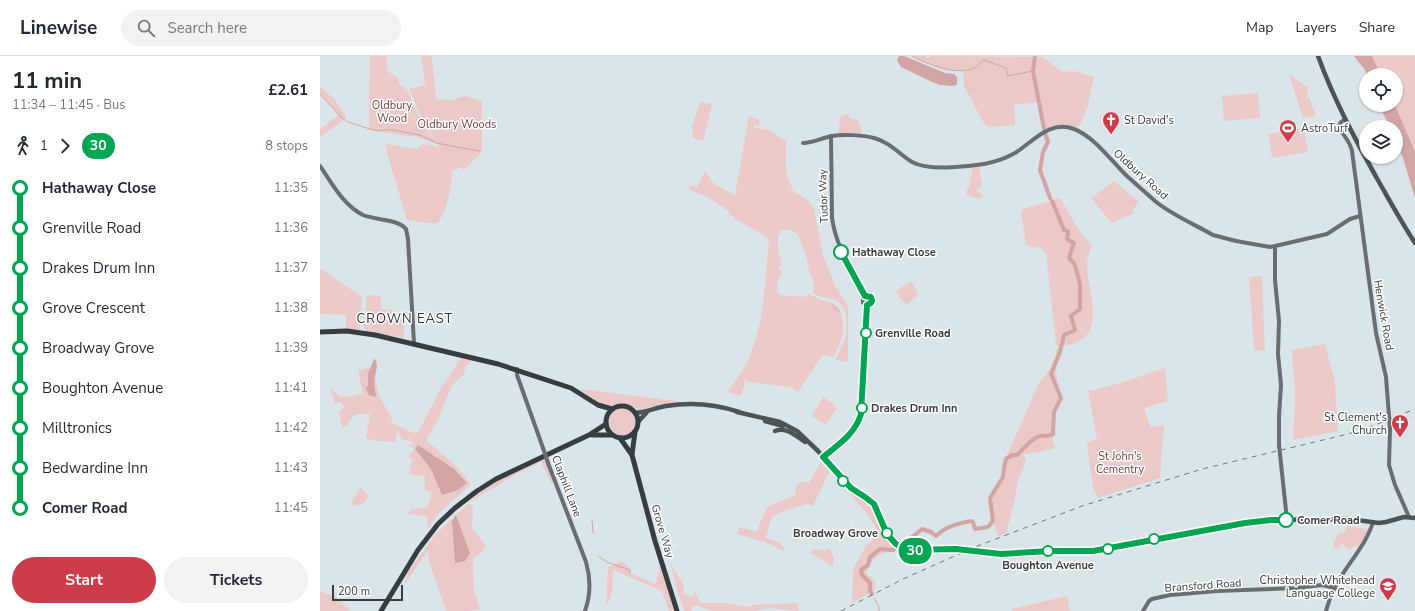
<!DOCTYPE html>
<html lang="en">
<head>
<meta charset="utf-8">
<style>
	:root { --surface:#fff; --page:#f2f2f3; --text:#1f2937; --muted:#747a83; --line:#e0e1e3; --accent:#cc3c4b }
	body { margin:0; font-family:"Nunito Sans",sans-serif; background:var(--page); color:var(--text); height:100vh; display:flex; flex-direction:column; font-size:15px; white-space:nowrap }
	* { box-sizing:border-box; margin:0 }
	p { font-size:13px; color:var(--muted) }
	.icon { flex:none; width:22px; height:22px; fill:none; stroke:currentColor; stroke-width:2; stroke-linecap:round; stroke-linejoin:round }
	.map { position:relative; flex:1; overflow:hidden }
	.side { display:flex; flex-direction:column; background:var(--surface); width:320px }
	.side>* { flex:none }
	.badge { padding:0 8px; border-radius:13px; font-size:14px; line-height:26px }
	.controls { position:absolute; left:1039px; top:12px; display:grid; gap:8px }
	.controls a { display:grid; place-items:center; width:44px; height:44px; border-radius:50%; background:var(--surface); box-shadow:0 1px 3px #0004; font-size:20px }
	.scale { position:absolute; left:12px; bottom:10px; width:71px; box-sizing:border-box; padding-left:4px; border:2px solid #383d3e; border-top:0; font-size:11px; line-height:14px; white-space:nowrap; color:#383d3e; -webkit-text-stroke:3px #fff; paint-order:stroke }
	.map>.badge { position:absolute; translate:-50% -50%; box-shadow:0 0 0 2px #fff }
	.legs { display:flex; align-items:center; gap:6px; height:44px; padding:0 12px; font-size:13px }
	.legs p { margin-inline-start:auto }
	.summary { display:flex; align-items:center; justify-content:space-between; height:68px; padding:0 12px }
	h1 { font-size:22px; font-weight:700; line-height:30px }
	.cta { display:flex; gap:8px; margin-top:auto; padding:8px 12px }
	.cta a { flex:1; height:46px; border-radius:24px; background:var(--accent); color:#fff; font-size:16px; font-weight:700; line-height:46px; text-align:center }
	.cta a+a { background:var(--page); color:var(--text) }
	ul { padding:0 12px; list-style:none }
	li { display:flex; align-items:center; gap:14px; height:40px; font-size:15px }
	li i { display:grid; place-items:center; width:6px; height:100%; margin:0 5px; background:currentColor }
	li i::after { content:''; width:10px; height:10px; margin:-5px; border:3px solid; border-radius:50%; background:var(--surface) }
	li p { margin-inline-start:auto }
	li:first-child i { background:linear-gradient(#0000 50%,currentColor 0) }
	li:last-child i { background:linear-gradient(currentColor 50%,#0000 0) }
	header { display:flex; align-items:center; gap:24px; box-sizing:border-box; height:56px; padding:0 20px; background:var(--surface); border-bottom:1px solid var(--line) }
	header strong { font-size:19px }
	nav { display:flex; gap:22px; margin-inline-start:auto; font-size:14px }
	.search { width:280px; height:36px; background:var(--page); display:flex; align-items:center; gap:10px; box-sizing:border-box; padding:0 14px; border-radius:22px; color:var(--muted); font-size:15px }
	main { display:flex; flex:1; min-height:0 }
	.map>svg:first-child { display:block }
	.green { fill:#ecc9c9; fill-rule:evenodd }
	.water { fill:#d2a4a4 }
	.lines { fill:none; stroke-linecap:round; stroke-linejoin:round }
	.stream { stroke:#d2a4a4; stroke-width:1 }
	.river { stroke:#d2a4a4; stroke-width:4 }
	.secondary { stroke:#686e71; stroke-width:4 }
	.primary { stroke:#4c5457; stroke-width:4.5 }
	.highway { stroke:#353d41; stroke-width:5 }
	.rail { stroke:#6c7375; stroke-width:1; stroke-dasharray:5 5; stroke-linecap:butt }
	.secondary-bridge { stroke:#686e71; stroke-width:4 }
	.line-1-casing { stroke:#fff; stroke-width:9 }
	.line-1 { stroke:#00a651; stroke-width:6 }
	.stop-1-dot { fill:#fff; stroke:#00a651; stroke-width:2 }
	.labels { text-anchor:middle; stroke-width:3; stroke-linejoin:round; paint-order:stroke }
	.park-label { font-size:11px; fill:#7b3f41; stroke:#fff }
	.poi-label { font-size:11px; fill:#383d3e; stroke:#fff; text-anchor:start }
	.street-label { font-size:11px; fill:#383d3e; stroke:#fff }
	.stop-label { font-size:11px; font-weight:bold; fill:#383d3e; stroke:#fff; text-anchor:start }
	.quarter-label { font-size:13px; letter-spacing:1px; fill:#2c3538; stroke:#fff }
</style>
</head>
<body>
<header>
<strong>Linewise</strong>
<div class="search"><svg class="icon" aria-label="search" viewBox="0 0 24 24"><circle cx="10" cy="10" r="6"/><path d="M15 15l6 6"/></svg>Search here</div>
<nav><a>Map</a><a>Layers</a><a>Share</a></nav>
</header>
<main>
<section class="side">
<div class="summary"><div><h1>11 min</h1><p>11:34 – 11:45 · Bus</p></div><b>£2.61</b></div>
<div class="legs"><svg class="icon" aria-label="walk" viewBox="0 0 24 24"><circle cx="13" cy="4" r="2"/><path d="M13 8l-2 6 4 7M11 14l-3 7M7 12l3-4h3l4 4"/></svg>1<svg class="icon" aria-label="forward" viewBox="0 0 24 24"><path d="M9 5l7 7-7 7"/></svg><b class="badge" style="background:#00a651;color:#fff">30</b><p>8 stops</p></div>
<ul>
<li><i style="color:#00a651"></i><b>Hathaway Close</b><p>11:35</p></li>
<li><i style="color:#00a651"></i><span>Grenville Road</span><p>11:36</p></li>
<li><i style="color:#00a651"></i><span>Drakes Drum Inn</span><p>11:37</p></li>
<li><i style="color:#00a651"></i><span>Grove Crescent</span><p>11:38</p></li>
<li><i style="color:#00a651"></i><span>Broadway Grove</span><p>11:39</p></li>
<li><i style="color:#00a651"></i><span>Boughton Avenue</span><p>11:41</p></li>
<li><i style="color:#00a651"></i><span>Milltronics</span><p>11:42</p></li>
<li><i style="color:#00a651"></i><span>Bedwardine Inn</span><p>11:43</p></li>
<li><i style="color:#00a651"></i><b>Comer Road</b><p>11:45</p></li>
</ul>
<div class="cta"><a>Start</a><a>Tickets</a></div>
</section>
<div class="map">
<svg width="1095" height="555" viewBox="0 0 1095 555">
	<rect width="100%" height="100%" fill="#dae5e9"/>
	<!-- green -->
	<g class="green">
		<polygon points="50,0 67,0 67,15 77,21 80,29 87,33 99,61 117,88 97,81 49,74"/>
		<path d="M101,0H112L116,43L131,44L146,40L162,45V96L144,114L140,111L132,115C132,129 127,157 117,167H107L87,164L67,97L66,88L97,93L103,88L119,91L101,60L89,33L105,29Z"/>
		<path d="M594,0H606L607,2L612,0L723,1L742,16L754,15L774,21L767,53L759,71L736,69L724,73L718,46L694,49L695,69L668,71L663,66L644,30L643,14C625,15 609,8 593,1Z"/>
		<polygon points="1052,0 1095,0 1095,96 1075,49 1076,49 1076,19 1061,19"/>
		<polygon points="969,18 988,32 989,34 987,35 988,38 986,40 987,42 989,41 996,60 983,62"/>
		<polygon points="0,30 15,44 27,62 23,62 24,64 0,81 0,73 19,59 0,38"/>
		<polygon points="938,37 940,62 904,65 902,40"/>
		<polygon points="380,46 392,48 383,85 373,82 372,70"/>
		<polygon points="527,58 531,63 537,63 542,75 541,78 518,77 520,66 519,61"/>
		<path d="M429,60L440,64L439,70L434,69V72L449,74L466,85V115L473,135L489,145L494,153L503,199L516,232L528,249V306L515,304C518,298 522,292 524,286C528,275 529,253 517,245C509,241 500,242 493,237L494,227L489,216L487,203L478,178L470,174H462L459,179H458V192L462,209L458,210L462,215C460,223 453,232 460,239L483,241L489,238C493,240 497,242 501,244C506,245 511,245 515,249C520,252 521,257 522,262C526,277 520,288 513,301L504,299L501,301L478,336L470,331L429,326L425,323L424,331L420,340L407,336C413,327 421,318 426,308C445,269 445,224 449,182L415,163L407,154L386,140L369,134L370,129L377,131L385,115L394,128L415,139Z"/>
		<polygon points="984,72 988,96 952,102 948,78"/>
		<path d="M659,111L662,128L660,132L657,133V136L661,137L662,140L660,143L645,139L647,138V133L650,130C648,124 653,119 652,112Z"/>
		<polygon points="794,125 819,146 812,155 814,157 792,167 771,142"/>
		<path d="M740,142L758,173L771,189C770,196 767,203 767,210C769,244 790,287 738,290L736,288L726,198C719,187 714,194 706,189L701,156L703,153Z"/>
		<polygon points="0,213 3,214 42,241 40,274 26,274 26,259 0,258"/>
		<polygon points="942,220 945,294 934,295 929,221"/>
		<polygon points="591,225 599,238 587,248 581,244 576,235"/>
		<polygon points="47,239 61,240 61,253 74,254 75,258 90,258 91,266 83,265 84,282 46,275 44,272"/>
		<polygon points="1005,288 1015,326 1018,375 973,384 975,342 972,294"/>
		<path d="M743,292C731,308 737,325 742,342L735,357V379L732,383L735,392L715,397L703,398L706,404L698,424L694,448L686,477L678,481L673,462L670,442L683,421L682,412L688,397L720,325L730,314L736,298V293Z"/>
		<path d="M142,301L153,303L146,310L144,318L132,329L118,364L106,384L137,411L151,428L118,458L108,473L107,460L88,458L91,454L107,451L112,437L105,434L104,419L97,420L89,418L92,404L88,400L95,393L88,390L93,388L92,386L82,383L78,375L75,386C66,385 53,387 46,381L50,359L49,358H35L26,370L22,371L19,356L25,351L20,346L15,348L10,331C23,345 26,341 43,337L38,315L51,311C46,325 47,329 56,340L54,327L55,322L59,341L72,361L71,365L73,367L93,377L99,375L121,332ZM95,393L109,397L117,401L122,439L112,414Z"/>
		<path d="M845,312L848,345L824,352L830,371L844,369L840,422L778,442L773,432L767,386L777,383L768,335C795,330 819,320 845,312Z"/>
		<polygon points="260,333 358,345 351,348 319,353 309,349 298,347 290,350 282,349"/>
		<polygon points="503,341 514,348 513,349 517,352 506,369 492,360"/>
		<circle cx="302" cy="366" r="13"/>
		<polygon points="225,402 233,426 231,427 221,406 200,416 150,446 153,454 152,472 166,490 160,498 153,503 154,535 160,553 149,555 126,555 109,506 108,494 85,528 86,519 114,480 150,446 158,438 175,427 198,415"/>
		<path d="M501,406L509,416L493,450L487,448L466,454L453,460L450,466L446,482L459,486L464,492L463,495L450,488L417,478L419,471L437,476L440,466L448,450L476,439C475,431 476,429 483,425L489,427Z"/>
		<path d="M522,428H524L553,449L557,457L566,482L579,494C558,498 556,497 546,517L555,525V534L532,547L533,513L545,491L553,484L558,475L548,459Z"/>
		<polygon points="41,431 49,440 43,448 30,450"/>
		<polygon points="1027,470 1049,473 1039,491 1037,490 1032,491 1030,494 1025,491 1025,489 1021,488 1018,493 1013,491 1017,478 1025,476"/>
		<polygon points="510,492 514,502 513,510 490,497 493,493 505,494"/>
		<polygon points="302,505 310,513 310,517 336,528 340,510 355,555 349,555 342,535 293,514 292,535 289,546 286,548 288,511"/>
		<path d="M351,509L364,529L363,537L373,541L375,535L380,547H406L427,551L433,549L478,547L479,555C464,555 449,549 435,555H391L377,549L371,552L372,555H364L356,530Z"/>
		<polygon points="0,535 16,541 30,555 0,555"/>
		<polygon points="747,540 750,555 692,555 692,553"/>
	</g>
	<!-- water -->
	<g class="water">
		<polygon points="579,0 584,0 625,17 634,18 637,21 637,29 632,30 620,29 612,26 581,11 577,5"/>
		<polygon points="1034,0 1052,0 1061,19 1046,19 1045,14"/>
		<polygon points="1059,49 1075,49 1095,96 1095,142 1083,102 1076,85 1076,71 1070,71"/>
		<polygon points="54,303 56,304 57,310 54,327 56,341 49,339 46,332 48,330 48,318"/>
		<polygon points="98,389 134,413 147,427 138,434 122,439 111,413 95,393"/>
		<polygon points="136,459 150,497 145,505 135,507 132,465"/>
	</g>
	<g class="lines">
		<!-- stream -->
		<g class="stream">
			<path d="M592,0C607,8 634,19 652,13C656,12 660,7 664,4L686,12L688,20L713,15"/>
			<polyline points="0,38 22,62 28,66 50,73 61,75 64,74 74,74 100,79 117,87 131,90 160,95"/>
			<polyline points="512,249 520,257"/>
			<polyline points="272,464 273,477"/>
			<polyline points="278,500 287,506 310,514 310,517"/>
			<polyline points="554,542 559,551 559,555"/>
		</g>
		<!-- river -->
		<g class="river">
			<polyline points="715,0 713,15 724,73"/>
			<polyline points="725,77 728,86 723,96 720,114 730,142"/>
			<path d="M552,538L550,534V527L542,519L541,514L548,509L550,501L560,493L573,494L595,479L602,473L611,476L616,480C627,470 637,468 651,465L653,466L655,473L668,471L673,465L670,442L683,421L684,412L686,403L692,399H697C704,393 711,382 720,380C726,379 728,381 733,378L734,356L741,342L731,318L740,296L744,279L755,274L751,260L760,253V229L758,220L754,207L749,202L754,187L747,183L748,175L744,174L732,145"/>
		</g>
		<!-- secondary -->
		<g class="secondary">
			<path d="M1025,63L1021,66L1019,70C1022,80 1029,82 1032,95L1056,277L1066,321L1070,373L1069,409L1075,429L1089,461"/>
			<path d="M511,80L512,162C516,191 532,214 545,240"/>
			<path d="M483,87C493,87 502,82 512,80C523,78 543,79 554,82C570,86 579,98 592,106C608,115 646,111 664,108C675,106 686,102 695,97C714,85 729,64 754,73C775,81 792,106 808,121C817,129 826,137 835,145C852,159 874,168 893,179L916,185L950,191L955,190L1007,178L1030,163L1040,160"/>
			<path d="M0,110C12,127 23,149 43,159C55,164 78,163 86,173L88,183L94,287"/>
			<polyline points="955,190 955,224 959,265 958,298 961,329 959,360 959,389"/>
			<polyline points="545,240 549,240 552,243 551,247 547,249"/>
			<polyline points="545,240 543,242 543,247 547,249"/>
			<polyline points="197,313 197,319 223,392"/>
			<polyline points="960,398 967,464"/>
			<path d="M503,401C519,388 535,378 541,358L547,249"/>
			<path d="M228,407L266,506C271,523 271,538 265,555"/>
			<polyline points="823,555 829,545 832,543 850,539 897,535 975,532 1002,529 1015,532"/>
			<path d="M1006,555C1008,547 1011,539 1015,531C1026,509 1046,490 1053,466"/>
		</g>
		<!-- primary -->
		<g class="primary">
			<path d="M998,0C1014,44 1036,85 1059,126C1071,147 1082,167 1095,187"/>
			<polyline points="417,356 460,366 477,375 498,395 531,432 550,445 557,452 567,478 576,488 585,494 636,493 683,498 730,495 773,495 889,473 951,464 1029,463 1059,467 1066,466 1084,461 1095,462"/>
			<path d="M315,357C327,356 335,352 346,350C371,346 395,348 419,356"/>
			<polyline points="445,365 463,370"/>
			<polyline points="318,366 327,356"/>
			<path d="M455,375C465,370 476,380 485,386"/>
		</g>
		<!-- highway -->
		<g class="highway">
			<polyline points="0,276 27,275 55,279 178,308 251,332 278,349 292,353"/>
			<circle cx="302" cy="366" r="16"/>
			<polyline points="272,379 292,379"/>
			<polyline points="300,382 312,399 335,485 357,555"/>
			<polyline points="312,398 315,376"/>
			<polyline points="61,555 98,494 118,468 135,452 157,435 176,423 269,379 286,368"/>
		</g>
		<!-- rail -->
		<polyline class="rail" points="521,555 583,523 655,491 762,450 882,413 1028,378 1050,371 1095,353"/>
		<!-- secondary-bridge -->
		<g class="secondary-bridge">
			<polyline points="959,389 960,398"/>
			<polyline points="223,392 228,407"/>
		</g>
	</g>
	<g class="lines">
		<!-- line-1 casing -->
		<g class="line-1-casing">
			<path id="line-1" d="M521,196L545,240L551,241L552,245L551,247L547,249L541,358C535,378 519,388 503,401L531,432L545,441L554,448L567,478L576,488L585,494L636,493L681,498L730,495H773L925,467L951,464H966"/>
		</g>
		<!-- line-1 -->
		<use href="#line-1" class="line-1"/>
	</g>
	<!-- icons -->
	<defs>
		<g id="church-pin" transform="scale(0.9)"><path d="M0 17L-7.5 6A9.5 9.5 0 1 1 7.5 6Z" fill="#cc3c4b" stroke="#fff"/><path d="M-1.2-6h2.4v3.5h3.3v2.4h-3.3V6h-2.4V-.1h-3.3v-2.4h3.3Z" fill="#fff"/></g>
		<g id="stadium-pin" transform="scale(0.9)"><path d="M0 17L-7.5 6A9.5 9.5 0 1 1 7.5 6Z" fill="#cc3c4b" stroke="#fff"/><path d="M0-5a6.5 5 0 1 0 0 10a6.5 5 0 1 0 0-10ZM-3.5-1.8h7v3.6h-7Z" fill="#fff"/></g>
		<g id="school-pin" transform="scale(0.9)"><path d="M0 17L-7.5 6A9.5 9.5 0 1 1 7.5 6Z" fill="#cc3c4b" stroke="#fff"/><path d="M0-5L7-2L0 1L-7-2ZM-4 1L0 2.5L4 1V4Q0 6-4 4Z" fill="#fff"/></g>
	</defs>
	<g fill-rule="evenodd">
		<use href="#church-pin" x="791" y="64"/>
		<use href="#stadium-pin" x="968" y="72"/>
		<use href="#church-pin" x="1080" y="367"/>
		<use href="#school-pin" x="1068" y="530"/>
	</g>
	<!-- markers -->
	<g class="stop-1-dot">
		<circle cx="521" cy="196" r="7"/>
		<circle cx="546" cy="277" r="5"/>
		<circle cx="542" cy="352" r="5"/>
		<circle cx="523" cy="425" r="5"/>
		<circle cx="966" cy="464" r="7"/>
		<circle cx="567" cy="477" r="5"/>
		<circle cx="834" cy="483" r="5"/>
		<circle cx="788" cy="493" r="5"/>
		<circle cx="728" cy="495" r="5"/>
	</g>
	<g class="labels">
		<!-- park labels -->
		<g class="park-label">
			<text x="72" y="53">Oldbury<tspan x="72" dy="13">Wood</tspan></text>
			<text x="137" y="72">Oldbury Woods</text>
			<text x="800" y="404">St John's<tspan x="800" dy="13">Cementry</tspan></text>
		</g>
		<!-- poi labels -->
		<g class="poi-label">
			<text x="804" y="68">St David's</text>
			<text x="981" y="76">AstroTurf</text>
			<text x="1067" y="365" text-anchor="end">St Clement's<tspan x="1067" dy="13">Church</tspan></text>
			<text x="1055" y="528" text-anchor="end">Christopher Whitehead<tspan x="1055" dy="13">Language College</tspan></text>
		</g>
		<!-- street labels -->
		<g class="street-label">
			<text transform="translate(821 118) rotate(42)" y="4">Oldbury Road</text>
			<text transform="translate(503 140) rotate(-92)" y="4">Tudor Way</text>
			<text transform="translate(1064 259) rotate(80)" y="4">Henwick Road</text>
			<text transform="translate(247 430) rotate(69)" y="4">Claphill Lane</text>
			<text transform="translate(343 475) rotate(74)" y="4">Grove Way</text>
			<text transform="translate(883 529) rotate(-4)" y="4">Bransford Road</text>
		</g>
		<!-- stop labels -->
		<g class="stop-label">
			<text x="532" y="200">Hathaway Close</text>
			<text x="555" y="281">Grenville Road</text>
			<text x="551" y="356">Drakes Drum Inn</text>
			<text x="977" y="468">Comer Road</text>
			<text x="558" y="481" text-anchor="end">Broadway Grove</text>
			<text x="728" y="513" text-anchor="middle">Boughton Avenue</text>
		</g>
		<!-- quarter labels -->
		<g class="quarter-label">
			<text x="85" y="267">CROWN EAST</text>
		</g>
	</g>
</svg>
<div class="controls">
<a><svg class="icon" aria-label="locate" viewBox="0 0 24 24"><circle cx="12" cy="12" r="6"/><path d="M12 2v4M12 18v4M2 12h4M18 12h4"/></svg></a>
<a><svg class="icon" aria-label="layers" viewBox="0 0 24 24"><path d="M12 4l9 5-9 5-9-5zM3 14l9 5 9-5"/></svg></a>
</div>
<div class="scale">200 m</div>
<b class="badge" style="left:595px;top:495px;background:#00a651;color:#fff">30</b>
</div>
</main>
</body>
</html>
